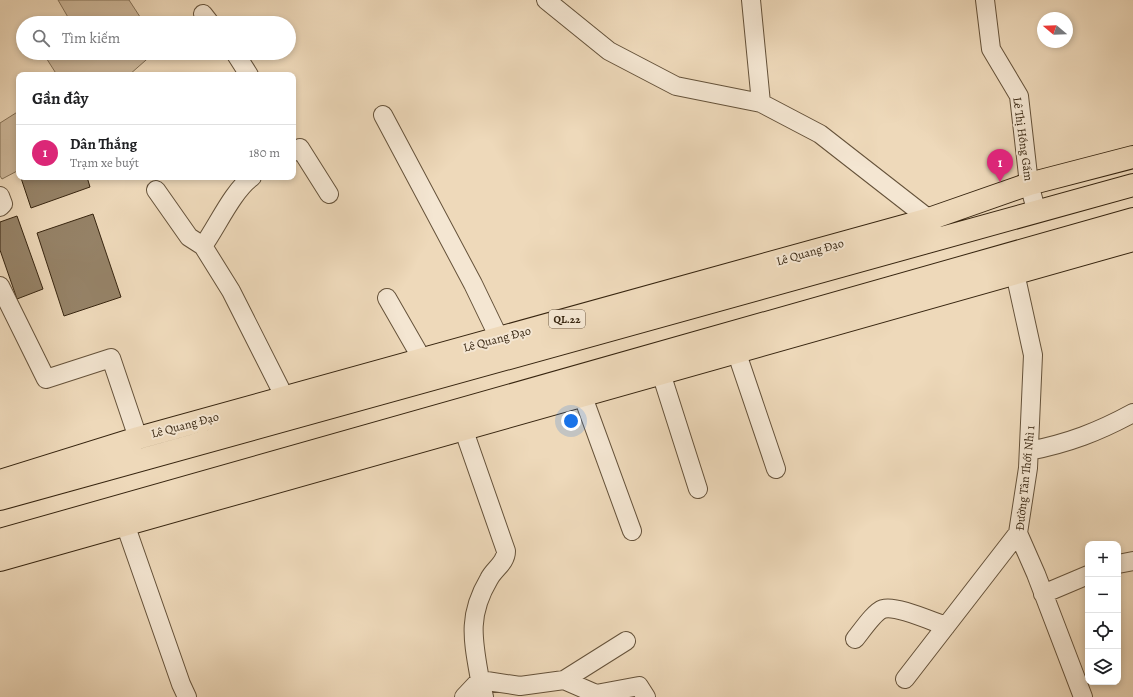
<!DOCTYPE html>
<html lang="vi">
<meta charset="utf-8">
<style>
body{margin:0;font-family:Alegreya,serif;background:#f2f2f2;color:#202124}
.controls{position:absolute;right:12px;bottom:12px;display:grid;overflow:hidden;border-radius:8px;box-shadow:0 2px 6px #0003}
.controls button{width:36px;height:36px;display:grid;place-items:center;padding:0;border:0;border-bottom:1px solid #e0e0e0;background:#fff;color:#202124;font:20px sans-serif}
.compass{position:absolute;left:1037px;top:12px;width:36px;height:36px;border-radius:50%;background:#fff;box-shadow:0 2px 6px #0003;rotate:289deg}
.you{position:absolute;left:571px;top:421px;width:14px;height:14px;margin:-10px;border:3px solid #fff;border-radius:50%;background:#1a73e8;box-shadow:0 0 0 6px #1a73e833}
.badge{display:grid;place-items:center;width:26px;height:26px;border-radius:50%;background:#db2777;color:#fff;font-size:13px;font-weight:700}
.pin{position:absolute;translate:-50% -33px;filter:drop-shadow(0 1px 2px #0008)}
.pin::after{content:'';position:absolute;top:21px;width:14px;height:12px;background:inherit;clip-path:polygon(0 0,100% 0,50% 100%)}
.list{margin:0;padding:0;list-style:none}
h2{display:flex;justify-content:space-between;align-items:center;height:52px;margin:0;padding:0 16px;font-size:17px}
h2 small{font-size:13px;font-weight:400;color:#757577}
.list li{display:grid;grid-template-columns:26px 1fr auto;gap:12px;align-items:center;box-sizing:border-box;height:56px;padding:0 16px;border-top:1px solid #e0e0e0}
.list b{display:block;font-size:15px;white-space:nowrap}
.list p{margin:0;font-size:13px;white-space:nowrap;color:#757577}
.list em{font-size:13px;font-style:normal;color:#757577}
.icon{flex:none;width:22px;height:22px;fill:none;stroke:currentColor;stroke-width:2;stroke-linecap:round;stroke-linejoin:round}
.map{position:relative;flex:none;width:1133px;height:697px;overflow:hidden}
.search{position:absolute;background:#fff;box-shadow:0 2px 6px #0003;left:16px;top:16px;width:280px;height:44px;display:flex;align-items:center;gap:10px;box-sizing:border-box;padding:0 14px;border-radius:22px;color:#757577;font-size:15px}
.panel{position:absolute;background:#fff;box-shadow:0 2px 6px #0003;left:16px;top:72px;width:280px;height:108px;border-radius:8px}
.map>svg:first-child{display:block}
.green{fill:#cfba9d;stroke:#837056}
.building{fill:#968368;stroke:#372510}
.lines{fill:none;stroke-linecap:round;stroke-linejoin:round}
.minor-casing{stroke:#65523a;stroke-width:20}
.highway-casing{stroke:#372510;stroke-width:24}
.minor{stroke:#f4e6d2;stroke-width:18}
.highway{stroke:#eed9ba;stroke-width:22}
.labels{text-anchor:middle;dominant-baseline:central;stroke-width:4;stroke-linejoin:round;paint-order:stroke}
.shield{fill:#f4e6d2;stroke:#705f4a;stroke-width:1}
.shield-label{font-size:11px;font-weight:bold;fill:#372510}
.street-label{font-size:12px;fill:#372510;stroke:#f4e6d2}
</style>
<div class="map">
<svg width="1133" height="697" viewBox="0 0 1133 697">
<rect width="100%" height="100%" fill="#eed9ba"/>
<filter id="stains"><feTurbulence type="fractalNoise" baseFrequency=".005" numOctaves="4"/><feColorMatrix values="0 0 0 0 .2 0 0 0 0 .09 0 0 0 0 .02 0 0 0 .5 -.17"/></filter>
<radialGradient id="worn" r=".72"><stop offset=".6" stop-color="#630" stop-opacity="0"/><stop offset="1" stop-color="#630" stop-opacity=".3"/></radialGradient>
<path class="green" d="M 58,0 L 129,0 L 144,23 L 64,23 L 69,19 Z
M 43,53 L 154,53 L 129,75 L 57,75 Z
M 19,111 L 19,170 L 2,179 L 0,176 L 0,123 Z"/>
<path class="building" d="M 87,177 L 90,187 L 31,208 L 21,178 Z
M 93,214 L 121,297 L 64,316 L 37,233 Z
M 17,216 L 43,289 L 17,299 L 0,250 L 0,222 Z"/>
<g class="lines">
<defs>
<path id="minor" d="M 546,0 L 609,51 L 676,86 L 761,103 L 820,134 L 929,219 L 932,229
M 751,0 L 761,103
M 985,0 L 991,49 L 1019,96 L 1029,184 L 1037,213
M 203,14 L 210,23
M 235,53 L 249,75
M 383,115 L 473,284 L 499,338
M 293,152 L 300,148 L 329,194
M 252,177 C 232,192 218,225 203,246 L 231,291 L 285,398
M 156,190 L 189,237 L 203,246
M 0,196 L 3,204 L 0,207
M 1015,273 L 1033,355 L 1028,468 L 1018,533 L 1036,574 L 1083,697
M 0,286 L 46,379 L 111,358 L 138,438
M 387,298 L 422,359
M 732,339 L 776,469
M 661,373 L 698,489
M 578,383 L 632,531
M 463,428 L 506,551 C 506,563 494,569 489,579 C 467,616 473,640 480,680 L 464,697
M 1029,451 C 1069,443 1098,432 1133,413
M 125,524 L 181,684 L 187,697
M 1118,564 L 1133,561
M 1043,594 L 1088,575
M 855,639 C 861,632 874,612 883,609 C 896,605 931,621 946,626
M 905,679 L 1018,533
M 564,680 L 596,694 L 639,686 L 646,697
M 484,697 L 480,680 L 520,686 L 564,680 L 626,641"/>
<path id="highway" d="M 0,481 L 138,438 L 929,219 L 1029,184 L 1133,157
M 0,499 L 1133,185
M 0,540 L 1133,219
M 0,560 L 1133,240"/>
</defs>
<use href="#minor" class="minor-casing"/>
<use href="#highway" class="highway-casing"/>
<use href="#minor" class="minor"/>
<use href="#highway" class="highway"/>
</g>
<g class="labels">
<rect class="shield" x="549" y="310" width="36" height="18" rx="3"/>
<g class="shield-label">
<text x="567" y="319">QL.22</text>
</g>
<g class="street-label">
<text transform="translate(1023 139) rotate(82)">Lê Thị Hồng Gấm</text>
<text transform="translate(810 252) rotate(-16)">Lê Quang Đạo</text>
<text transform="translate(497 339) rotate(-15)">Lê Quang Đạo</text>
<text transform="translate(185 425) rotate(-15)">Lê Quang Đạo</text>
<text transform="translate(1025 478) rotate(-84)">Đường Tân Thới Nhì 1</text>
</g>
</g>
<rect width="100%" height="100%" filter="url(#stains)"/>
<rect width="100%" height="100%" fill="url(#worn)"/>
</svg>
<div class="controls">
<button>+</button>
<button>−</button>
<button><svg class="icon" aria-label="locate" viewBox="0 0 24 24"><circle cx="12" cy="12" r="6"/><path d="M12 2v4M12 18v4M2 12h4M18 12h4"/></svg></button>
<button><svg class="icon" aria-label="layers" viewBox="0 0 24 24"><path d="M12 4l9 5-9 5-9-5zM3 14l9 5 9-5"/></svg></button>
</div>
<svg class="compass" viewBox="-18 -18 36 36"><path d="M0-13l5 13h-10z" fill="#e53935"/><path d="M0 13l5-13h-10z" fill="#757577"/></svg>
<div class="you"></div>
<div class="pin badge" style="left:1000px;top:182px">1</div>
<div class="search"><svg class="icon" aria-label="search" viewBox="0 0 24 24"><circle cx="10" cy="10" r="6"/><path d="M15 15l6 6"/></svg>Tìm kiếm</div>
<section class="panel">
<h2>Gần đây<small></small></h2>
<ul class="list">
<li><span class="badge">1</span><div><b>Dân Thắng</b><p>Trạm xe buýt</p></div><em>180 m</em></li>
</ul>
</section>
</div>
